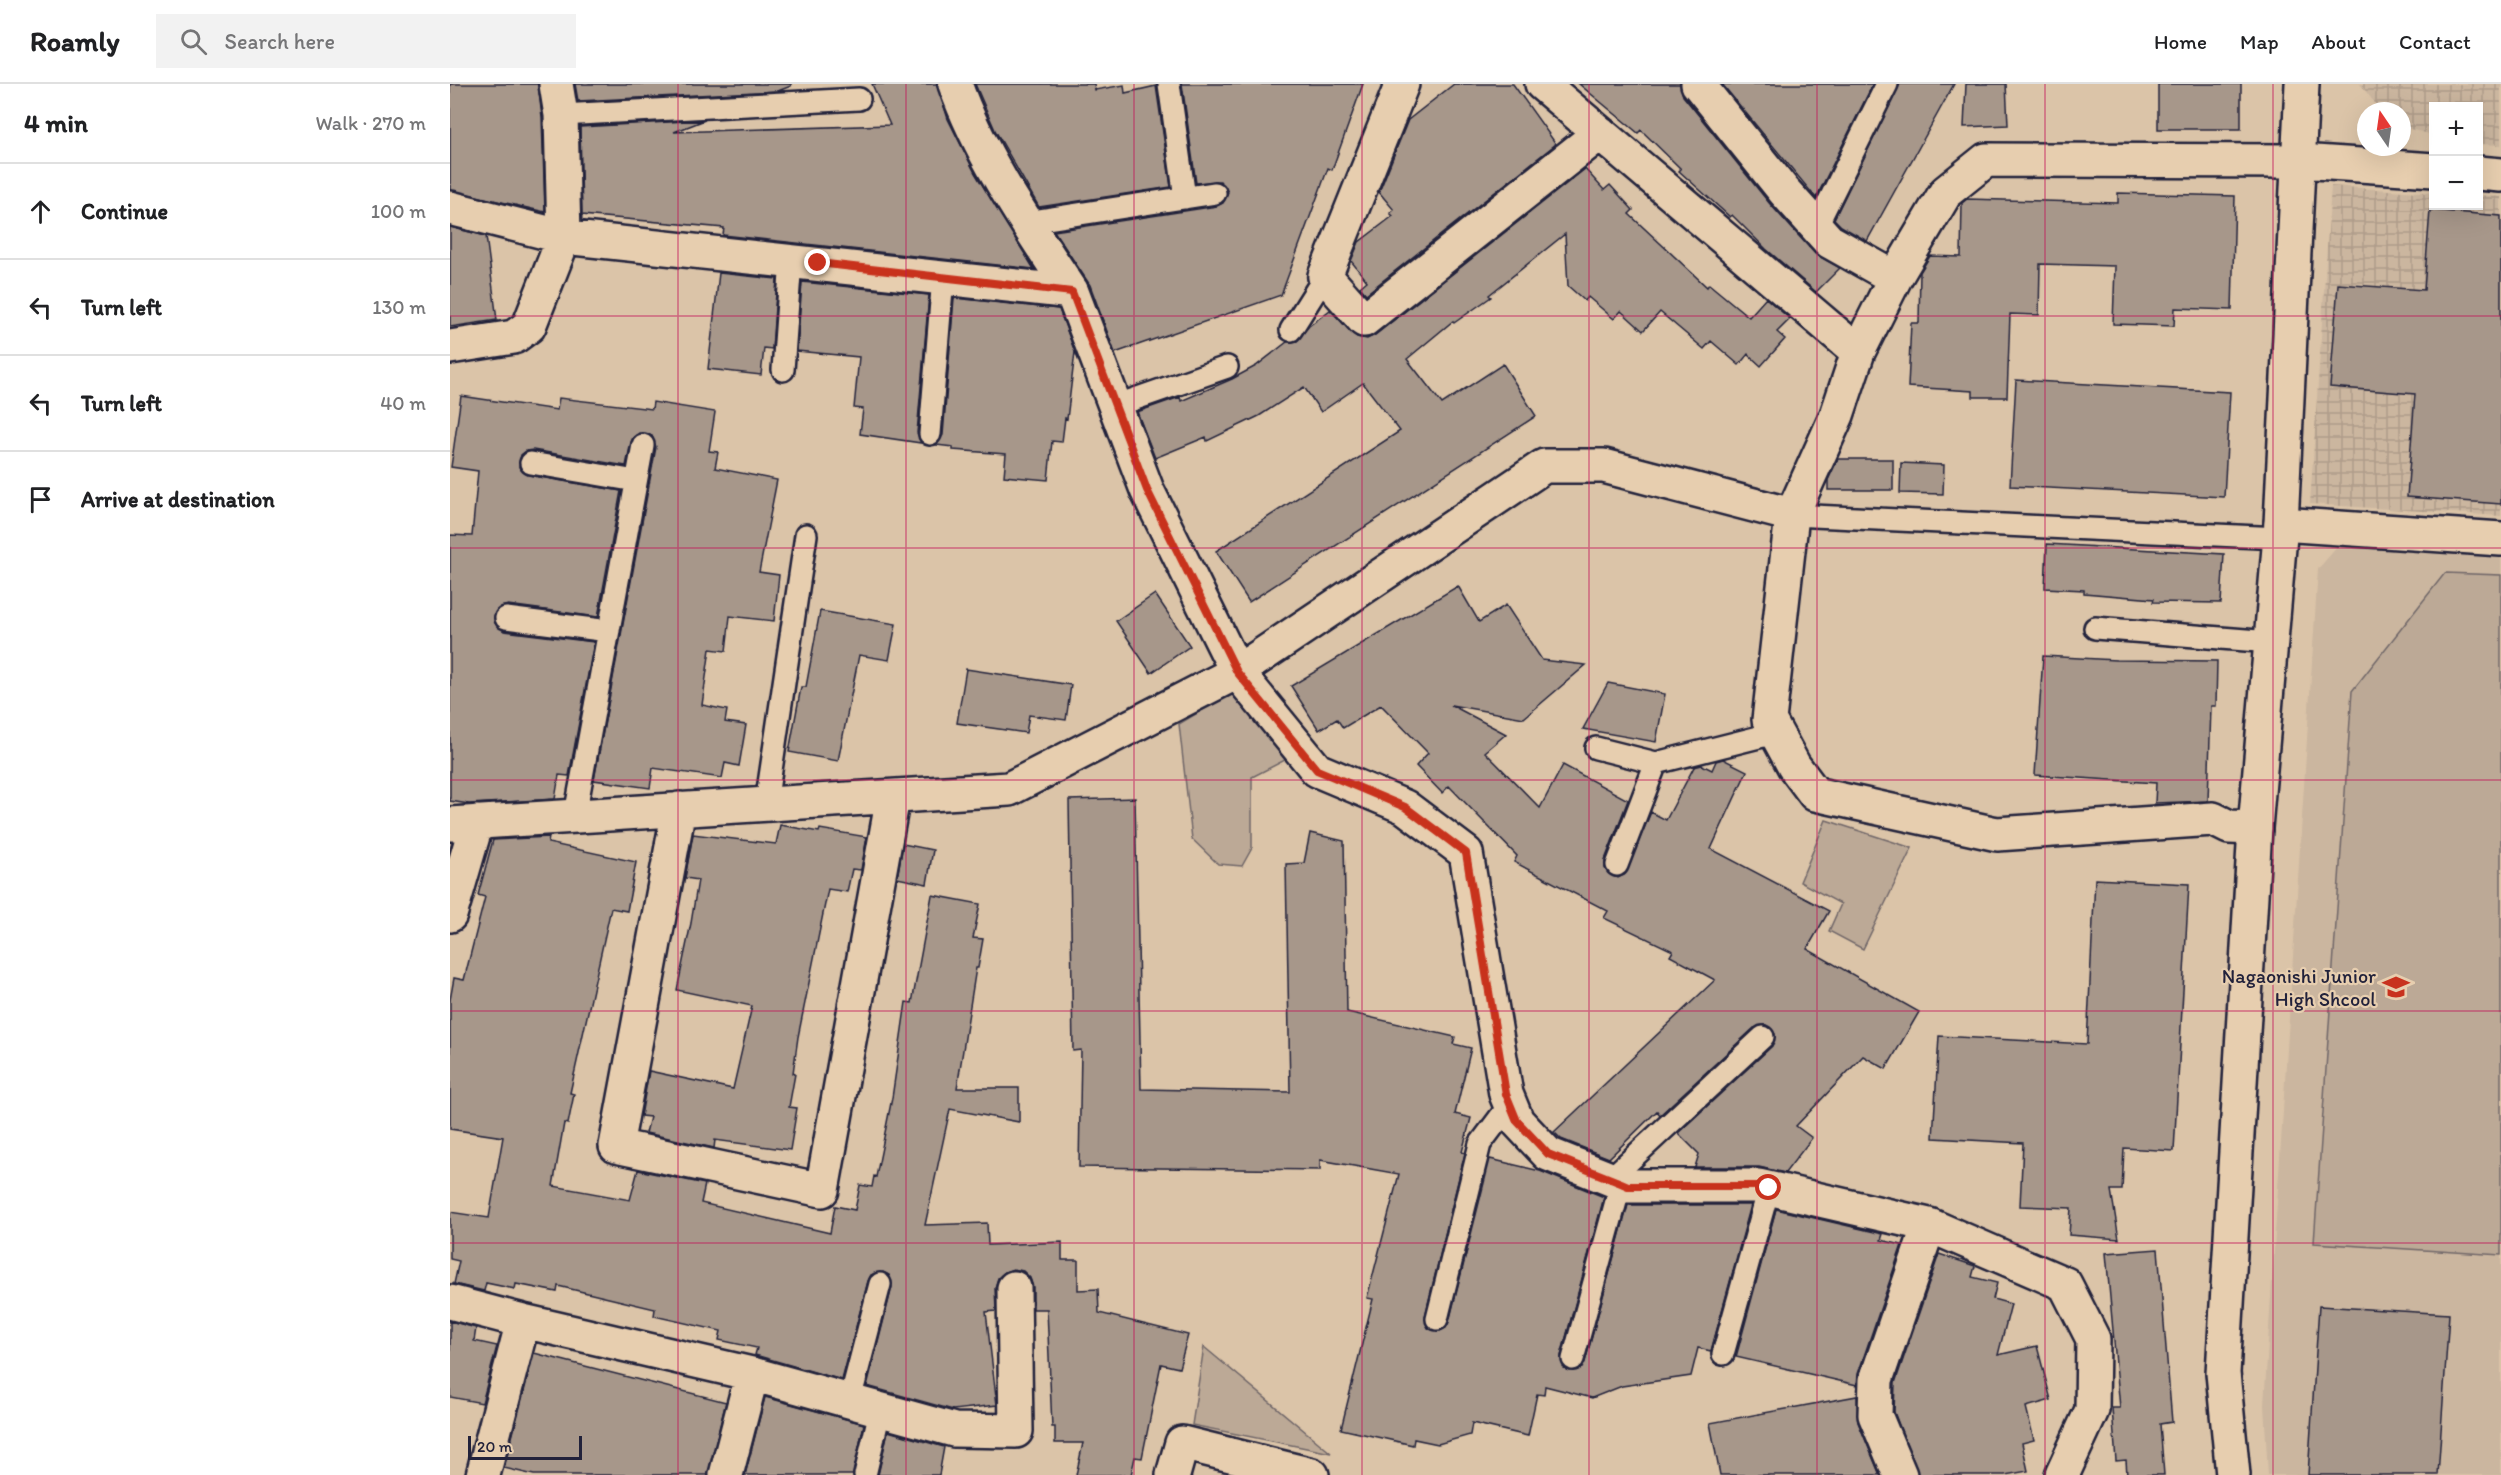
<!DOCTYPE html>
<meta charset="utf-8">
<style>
body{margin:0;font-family:Itim,sans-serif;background:#f2f2f2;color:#202124}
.controls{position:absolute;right:18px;top:18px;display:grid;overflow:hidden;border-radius:0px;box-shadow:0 6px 24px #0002}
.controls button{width:54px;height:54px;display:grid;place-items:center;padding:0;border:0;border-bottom:2px solid #e0e0e0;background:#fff;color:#202124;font:30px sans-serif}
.compass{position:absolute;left:1907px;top:18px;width:54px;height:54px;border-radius:50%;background:#fff;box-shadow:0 6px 24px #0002;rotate:347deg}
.scale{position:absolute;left:18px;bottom:15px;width:114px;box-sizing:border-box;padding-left:6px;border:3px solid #22223b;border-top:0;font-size:16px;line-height:21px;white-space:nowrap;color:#22223b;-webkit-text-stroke:4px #e7ceaf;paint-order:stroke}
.stop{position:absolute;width:18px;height:18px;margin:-14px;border:4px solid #c8321e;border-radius:50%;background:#fff}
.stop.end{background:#c8321e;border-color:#fff;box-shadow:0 2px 6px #0008}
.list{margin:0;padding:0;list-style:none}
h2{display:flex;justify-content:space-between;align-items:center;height:78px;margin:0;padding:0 24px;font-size:26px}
h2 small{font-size:20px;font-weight:400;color:#757577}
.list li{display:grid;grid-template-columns:39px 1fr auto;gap:18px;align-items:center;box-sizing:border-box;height:96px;padding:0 24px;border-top:2px solid #e0e0e0}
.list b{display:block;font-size:22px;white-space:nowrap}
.list em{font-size:20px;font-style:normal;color:#757577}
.icon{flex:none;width:33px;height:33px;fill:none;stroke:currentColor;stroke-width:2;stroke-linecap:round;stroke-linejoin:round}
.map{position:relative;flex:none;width:2051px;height:1391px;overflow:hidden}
header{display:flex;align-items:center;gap:36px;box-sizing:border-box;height:84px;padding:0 30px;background:#fff;border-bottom:2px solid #e0e0e0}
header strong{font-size:28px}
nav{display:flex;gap:33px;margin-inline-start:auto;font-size:21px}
.search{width:420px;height:54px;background:#f2f2f2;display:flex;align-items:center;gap:15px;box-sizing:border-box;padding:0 21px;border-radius:0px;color:#757577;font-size:22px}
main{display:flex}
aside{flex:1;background:#fff}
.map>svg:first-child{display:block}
.built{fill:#cbb69f}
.industrial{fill:url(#industrial-grid)}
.green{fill:#bca996;stroke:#6f6668;stroke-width:1.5}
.building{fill:#a7978a;stroke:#22223b;stroke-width:1.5}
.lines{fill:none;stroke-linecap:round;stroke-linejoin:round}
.service-casing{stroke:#22223b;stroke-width:26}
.minor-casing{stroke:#22223b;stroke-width:38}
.tertiary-casing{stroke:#22223b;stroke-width:38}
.service{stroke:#e7ceaf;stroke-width:21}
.minor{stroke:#e7ceaf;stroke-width:33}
.tertiary{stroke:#e7ceaf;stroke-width:33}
.route{stroke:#c8321e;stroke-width:8}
.grid{fill:none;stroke:#c2185b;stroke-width:1.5;stroke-opacity:0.55}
.labels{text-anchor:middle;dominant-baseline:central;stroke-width:4.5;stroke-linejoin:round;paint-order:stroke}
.poi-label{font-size:20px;fill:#22223b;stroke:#e7ceaf;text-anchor:end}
</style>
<header>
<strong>Roamly</strong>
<div class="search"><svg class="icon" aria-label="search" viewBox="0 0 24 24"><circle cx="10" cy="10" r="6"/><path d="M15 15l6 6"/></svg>Search here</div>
<nav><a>Home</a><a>Map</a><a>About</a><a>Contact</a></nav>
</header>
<main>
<aside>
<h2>4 min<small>Walk · 270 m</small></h2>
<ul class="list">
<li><svg class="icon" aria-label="ahead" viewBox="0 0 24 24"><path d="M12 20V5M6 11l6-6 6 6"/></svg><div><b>Continue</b></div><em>100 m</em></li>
<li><svg class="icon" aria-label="left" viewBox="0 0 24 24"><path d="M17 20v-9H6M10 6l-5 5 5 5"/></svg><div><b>Turn left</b></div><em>130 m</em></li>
<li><svg class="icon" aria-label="left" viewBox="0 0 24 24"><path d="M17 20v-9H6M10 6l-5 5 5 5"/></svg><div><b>Turn left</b></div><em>40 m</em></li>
<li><svg class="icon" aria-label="arrive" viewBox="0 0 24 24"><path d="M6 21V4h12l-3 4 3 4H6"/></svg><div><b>Arrive at destination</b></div></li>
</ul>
</aside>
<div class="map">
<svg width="2051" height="1391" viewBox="0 0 2051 1391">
<defs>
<pattern id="industrial-grid" width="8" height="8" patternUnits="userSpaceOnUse" patternTransform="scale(1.5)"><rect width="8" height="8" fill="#cbb69f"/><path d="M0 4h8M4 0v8" fill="none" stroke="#ae9c8a"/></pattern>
</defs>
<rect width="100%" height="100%" fill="#dbc4a8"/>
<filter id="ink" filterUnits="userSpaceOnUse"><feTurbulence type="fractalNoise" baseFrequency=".0167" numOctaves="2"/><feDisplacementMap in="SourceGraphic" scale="12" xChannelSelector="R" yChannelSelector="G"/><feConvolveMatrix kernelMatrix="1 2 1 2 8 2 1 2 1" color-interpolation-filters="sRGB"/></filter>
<g filter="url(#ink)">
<path class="built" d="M 1888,462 L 2051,473 L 2051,1391 L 1818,1391 L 1814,1321 L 1868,485 Z"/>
<path class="industrial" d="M 1910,0 L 2051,0 L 2051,61 L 2029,60 L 2028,22 L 1984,22 L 1983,51 L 1952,43 L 1952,27 L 1931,27 Z
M 1881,102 L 1983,109 L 1984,122 L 2028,122 L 2029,111 L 2051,113 L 2051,432 L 1860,420 Z"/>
<path class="green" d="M 1995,489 L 2051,491 L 2051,1171 L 1864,1159 L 1902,607 Z
M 784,607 L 837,675 L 802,693 L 802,764 L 792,782 L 768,780 L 742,755 L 729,640 Z
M 1376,736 L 1462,764 L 1413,865 L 1379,847 L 1391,820 L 1350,798 Z
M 754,1263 L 881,1369 L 742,1341 Z"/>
<path class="building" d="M 0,0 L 88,0 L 92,33 L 95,128 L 0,106 Z
M 125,0 L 341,0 L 341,2 L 328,7 L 128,17 Z
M 422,0 L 487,0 L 498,35 L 525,89 L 584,185 L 273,151 L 274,144 L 132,131 L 130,43 L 255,36 L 224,48 L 440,41 Z
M 525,0 L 644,0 L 645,6 L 674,1 L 675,9 L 706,2 L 721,103 L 589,123 L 545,46 Z
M 732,0 L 913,0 L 882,86 L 878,84 L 831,211 L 665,269 L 640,201 L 604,147 L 767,122 L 773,119 L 778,108 L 770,97 L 746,99 Z
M 1004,0 L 1063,0 L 1106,60 L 916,210 L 910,203 L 917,197 L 901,177 L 909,158 L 943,132 L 940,129 L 944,126 L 929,108 L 958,36 Z
M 1129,0 L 1230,0 L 1233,12 L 1320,120 L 1365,170 L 1390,184 L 1366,208 L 1316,165 L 1282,131 L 1280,133 L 1229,87 L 1231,85 L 1191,46 L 1188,49 Z
M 1272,0 L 1423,0 L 1366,114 Z
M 1450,0 L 1504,0 L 1417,157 L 1391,142 L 1384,135 Z
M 1516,0 L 1556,0 L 1558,41 L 1514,43 Z
M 1708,0 L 1791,0 L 1791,45 L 1708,45 Z
M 1135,85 L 1154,106 L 1160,101 L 1183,126 L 1179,130 L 1257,203 L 1259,200 L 1299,233 L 1316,214 L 1340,235 L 1327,248 L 1335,255 L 1311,282 L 1298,270 L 1289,281 L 1261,257 L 1254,265 L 1210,228 L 1193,247 L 1171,227 L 1164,235 L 1138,213 L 1135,217 L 1118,202 L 1115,150 L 1039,211 L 1041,213 L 1004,239 L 1003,237 L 957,275 L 992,320 L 1053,280 L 1086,332 L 799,518 L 766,467 L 950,347 L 913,299 L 871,328 L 854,303 L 809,332 L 757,357 L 756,353 L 705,374 L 687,328 L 730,313 L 731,317 L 782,295 L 806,282 L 837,258 L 847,257 L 859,242 L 880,226 L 907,253 L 917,255 L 925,251 Z
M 1668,109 L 1785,112 L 1782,226 L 1725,224 L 1724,242 L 1663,240 L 1665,182 L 1590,180 L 1589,231 L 1560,230 L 1557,313 L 1523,313 L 1523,307 L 1458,303 L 1461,239 L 1469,239 L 1470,188 L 1480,172 L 1511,173 L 1512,119 L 1517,115 L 1668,119 Z
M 1980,126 L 2051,132 L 2051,420 L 1957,413 L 1965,310 L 1880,303 L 1888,200 L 1974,206 Z
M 0,143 L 36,152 L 47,236 L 0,243 Z
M 269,189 L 327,195 L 322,265 L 314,264 L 311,291 L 258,285 Z
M 352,198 L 479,211 L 467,349 L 471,359 L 410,350 L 413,325 L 404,324 L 409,273 L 347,267 Z
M 504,214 L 609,225 L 625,268 L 617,335 L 615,334 L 612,358 L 602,357 L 598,396 L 554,392 L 556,370 L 503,366 L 503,363 L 486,361 L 493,351 Z
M 1566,296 L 1780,308 L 1774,413 L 1560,402 Z
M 11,312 L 107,326 L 109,314 L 202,325 L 203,318 L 265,328 L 259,367 L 268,368 L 265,384 L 327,396 L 309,488 L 329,491 L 324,537 L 280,532 L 276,567 L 260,565 L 252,621 L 277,626 L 275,638 L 296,641 L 289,682 L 275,679 L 272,694 L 203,684 L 200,704 L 144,696 L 206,363 L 202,352 L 189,349 L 181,358 L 176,382 L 83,366 L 76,367 L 71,371 L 69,383 L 78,391 L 171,407 L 148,533 L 58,521 L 51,523 L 44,532 L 45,539 L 54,547 L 144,558 L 119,692 L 109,691 L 105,715 L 19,720 L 0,717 L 0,451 L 22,452 L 28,387 L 1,383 Z
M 1388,375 L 1443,375 L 1443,406 L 1378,406 L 1378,396 Z
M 1451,379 L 1494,381 L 1493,410 L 1450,409 Z
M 1597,460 L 1774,470 L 1771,519 L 1703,518 L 1704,515 L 1634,509 L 1634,506 L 1595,504 Z
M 1008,502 L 1029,538 L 1056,521 L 1092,576 L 1136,581 L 1074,634 L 1001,621 L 1056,650 L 1035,668 L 1090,724 L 1113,681 L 1178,716 L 1155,776 L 1155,784 L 1158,789 L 1168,794 L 1175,790 L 1201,728 L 1216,736 L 1244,683 L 1252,681 L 1262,686 L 1266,677 L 1273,675 L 1297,687 L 1261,765 L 1379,827 L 1357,865 L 1469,928 L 1436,985 L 1413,972 L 1346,1042 L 1362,1054 L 1335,1089 L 1309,1083 L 1245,1083 L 1249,1070 L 1228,1049 L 1322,962 L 1325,950 L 1316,941 L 1304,944 L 1210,1031 L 1207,1027 L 1159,1074 L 1111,1055 L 1104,1048 L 1265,896 L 1220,872 L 1223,867 L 1154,834 L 1158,827 L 1064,778 L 1067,772 L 999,702 L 992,709 L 966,682 L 978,669 L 931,621 L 893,644 L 887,635 L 869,646 L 841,602 Z
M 705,510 L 740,562 L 701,589 L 666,537 Z
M 370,527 L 446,540 L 439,576 L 409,571 L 388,677 L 339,668 L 351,603 L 356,603 Z
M 1593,572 L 1666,576 L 1767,577 L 1766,622 L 1761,622 L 1758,717 L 1705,719 L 1706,699 L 1585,691 Z
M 516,585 L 621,601 L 616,636 L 579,631 L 576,649 L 507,639 Z
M 1158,599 L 1215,610 L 1206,658 L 1133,645 Z
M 685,714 L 691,1005 L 840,1008 L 836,780 L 854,779 L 860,749 L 894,757 L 897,928 L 1005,953 L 1003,960 L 1021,964 L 1005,1030 L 1021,1034 L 1012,1068 L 1015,1069 L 975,1232 L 978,1244 L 990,1247 L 996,1244 L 999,1238 L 1040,1075 L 1090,1087 L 1154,1113 L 1111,1272 L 1114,1284 L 1120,1287 L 1132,1284 L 1135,1278 L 1178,1121 L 1301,1121 L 1261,1267 L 1248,1264 L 1241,1292 L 1172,1302 L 1142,1314 L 1095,1302 L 1094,1311 L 1087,1310 L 1078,1352 L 1022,1339 L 1020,1351 L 988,1360 L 964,1355 L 963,1361 L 891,1345 L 923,1215 L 917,1214 L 949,1090 L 870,1076 L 870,1086 L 629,1083 L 631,966 L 623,967 L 619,716 Z
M 330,741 L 369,748 L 370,745 L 417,753 L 411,786 L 402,785 L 397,808 L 378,805 L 348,953 L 343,989 L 345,990 L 339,1023 L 347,1024 L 340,1066 L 265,1056 L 264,1064 L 196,1049 L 200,1033 L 191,1032 L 199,987 L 283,1005 L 302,922 L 227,906 L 241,839 L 248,796 L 235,794 L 243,750 L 326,760 Z
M 99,753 L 98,759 L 186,778 L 177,827 L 161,824 L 120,1009 L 124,1010 L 118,1040 L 114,1039 L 103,1102 L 180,1116 L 188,1086 L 255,1100 L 251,1119 L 380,1149 L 385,1122 L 405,1126 L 410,1101 L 422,1103 L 424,1092 L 426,1093 L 442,1014 L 456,918 L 462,919 L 482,811 L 530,820 L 523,854 L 533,855 L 528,884 L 526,884 L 507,1004 L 569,1004 L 569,1038 L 500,1025 L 475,1141 L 537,1139 L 538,1161 L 612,1158 L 612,1176 L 628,1176 L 628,1206 L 648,1205 L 649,1229 L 738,1251 L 729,1284 L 711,1280 L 692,1374 L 685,1373 L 681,1391 L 626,1391 L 633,1359 L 605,1359 L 605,1343 L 602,1343 L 597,1225 L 583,1225 L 583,1203 L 580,1194 L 573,1187 L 563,1185 L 555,1188 L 548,1194 L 545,1204 L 546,1227 L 536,1228 L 547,1321 L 503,1326 L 417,1302 L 442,1203 L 439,1191 L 433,1188 L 421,1191 L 418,1197 L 392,1296 L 305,1271 L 307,1264 L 269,1256 L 271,1247 L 204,1232 L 205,1225 L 108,1202 L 107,1208 L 66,1200 L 65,1205 L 36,1199 L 34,1207 L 4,1200 L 9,1177 L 0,1175 L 0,1128 L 39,1134 L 53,1053 L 0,1045 L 0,916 L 4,894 L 14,896 L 35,813 L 28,811 L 43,756 Z
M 453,760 L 483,766 L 477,800 L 447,794 Z
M 1645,795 L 1739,800 L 1724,1067 L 1674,1064 L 1672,1106 L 1661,1106 L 1669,1155 L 1619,1151 L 1621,1124 L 1570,1122 L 1573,1059 L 1483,1054 L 1489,952 L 1637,960 Z
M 1326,1125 L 1433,1150 L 1431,1156 L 1452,1161 L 1408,1290 L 1407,1301 L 1286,1273 Z
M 1708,1165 L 1722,1338 L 1710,1340 L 1714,1391 L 1677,1391 L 1676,1376 L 1666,1377 L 1662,1324 L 1670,1324 L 1656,1169 Z
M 1489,1170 L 1525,1182 L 1522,1193 L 1547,1199 L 1543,1215 L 1561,1220 L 1548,1271 L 1587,1262 L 1601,1316 L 1576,1323 L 1584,1356 L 1572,1359 L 1578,1387 L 1555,1391 L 1468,1391 L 1444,1328 L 1445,1299 Z
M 1869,1222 L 1999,1230 L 1988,1391 L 1858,1391 Z
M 0,1237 L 26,1244 L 24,1257 L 47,1262 L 32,1319 L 0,1313 Z
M 84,1269 L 276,1318 L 258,1391 L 84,1391 L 54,1384 Z
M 1407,1312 L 1408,1338 L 1430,1391 L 1270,1391 L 1260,1339 Z
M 315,1313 L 414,1340 L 403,1391 L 295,1391 Z
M 438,1347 L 494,1363 L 489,1391 L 428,1391 Z"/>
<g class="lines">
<defs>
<path id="service" d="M 719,0 L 735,114
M 111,31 L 409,15
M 577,138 L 765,109
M 1366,143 L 1437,0
M 841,246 L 875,192
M 333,286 L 341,176
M 665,322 L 777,283
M 480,350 L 493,193
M 81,379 L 186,397
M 1342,431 L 1830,454
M 56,534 L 159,547
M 1645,544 L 1821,558
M 1146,664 L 1206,679 L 1325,649
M 316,720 L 356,451
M 125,731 L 193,361
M 1167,781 L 1206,679
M 1160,1095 L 1313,953
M 987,1235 L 1030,1060 L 1060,1020
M 1273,1270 L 1319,1104
M 1123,1275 L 1171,1099
M 400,1316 L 430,1200
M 415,1391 L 430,1327"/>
<path id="minor" d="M 505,0 C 530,72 580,144 622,208
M 952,0 L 875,192 L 914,236 L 1150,49
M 1092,0 L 1408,268
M 1248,0 L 1334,107 L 1379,157 L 1445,194
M 0,124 L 114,153 L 622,208 L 697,406 L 787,588 L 867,686 L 955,723 L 1016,769 L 1056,1010 L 1067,1037 L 1098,1070 L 1178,1102 L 1309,1102 L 1479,1141 L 1615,1200 L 1643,1255 L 1642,1326 L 1612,1391
M 0,263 L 64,253 L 79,242 L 114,153 L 111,31 L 106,0
M 1831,440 L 2051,455
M 229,725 L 166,1062 L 372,1106 L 443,713
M 0,740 L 559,705 L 787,588 L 1094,382 L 1154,382 L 1342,431
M 1805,744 L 1779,743 L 1763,735 L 1547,750 L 1365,710 L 1344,682 L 1319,636 L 1342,431 L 1387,331 L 1408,268 L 1445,194 L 1496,108 L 1536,76 L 1850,77
M 0,831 L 27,738
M 0,1218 L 73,1237 L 302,1290 L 276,1391
M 302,1290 L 504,1346 L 566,1347 L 564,1204
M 33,1391 L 73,1237
M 723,1391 L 732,1359 L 862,1391
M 1450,1391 L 1425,1331 L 1426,1296 L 1479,1141"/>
<path id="tertiary" d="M 1850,77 L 1984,86
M 2028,89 L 2051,91
M 1783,1391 L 1773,1289 L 1805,744 L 1831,440 L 1852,0"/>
</defs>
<use href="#service" class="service-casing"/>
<use href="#minor" class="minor-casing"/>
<use href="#tertiary" class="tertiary-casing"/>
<use href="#service" class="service"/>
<use href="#minor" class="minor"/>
<use href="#tertiary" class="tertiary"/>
</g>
</g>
<g class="lines" filter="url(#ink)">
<path class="route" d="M 368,179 L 622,208 L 697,406 L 787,588 L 867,686 L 955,723 L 1016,769 L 1056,1010 L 1067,1037 L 1098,1070 L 1171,1099 L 1178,1102 L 1309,1102 L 1319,1104"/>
</g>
<path class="grid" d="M 228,0 L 228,1391M 456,0 L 456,1391M 684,0 L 684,1391M 912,0 L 912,1391M 1139,0 L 1139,1391M 1367,0 L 1367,1391M 1595,0 L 1595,1391M 1823,0 L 1823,1391M 0,232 L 2051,232M 0,464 L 2051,464M 0,696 L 2051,696M 0,927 L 2051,927M 0,1159 L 2051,1159"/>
<defs>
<symbol id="school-bare" viewBox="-9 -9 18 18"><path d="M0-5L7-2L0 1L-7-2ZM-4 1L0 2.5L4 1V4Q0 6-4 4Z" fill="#c8321e" stroke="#e7ceaf" stroke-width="2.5" paint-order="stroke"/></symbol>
</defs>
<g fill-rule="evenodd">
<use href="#school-bare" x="1927" y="884" width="38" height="38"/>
</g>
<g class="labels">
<g class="poi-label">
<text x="1926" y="892">Nagaonishi Junior<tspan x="1926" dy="23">High Shcool</tspan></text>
</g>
</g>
</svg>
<div class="controls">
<button>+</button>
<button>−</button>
</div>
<svg class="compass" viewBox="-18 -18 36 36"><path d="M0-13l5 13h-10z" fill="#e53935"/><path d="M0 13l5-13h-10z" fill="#757577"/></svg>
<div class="scale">20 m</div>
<div class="stop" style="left:1319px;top:1104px"></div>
<div class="stop end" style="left:368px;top:179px"></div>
</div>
</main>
